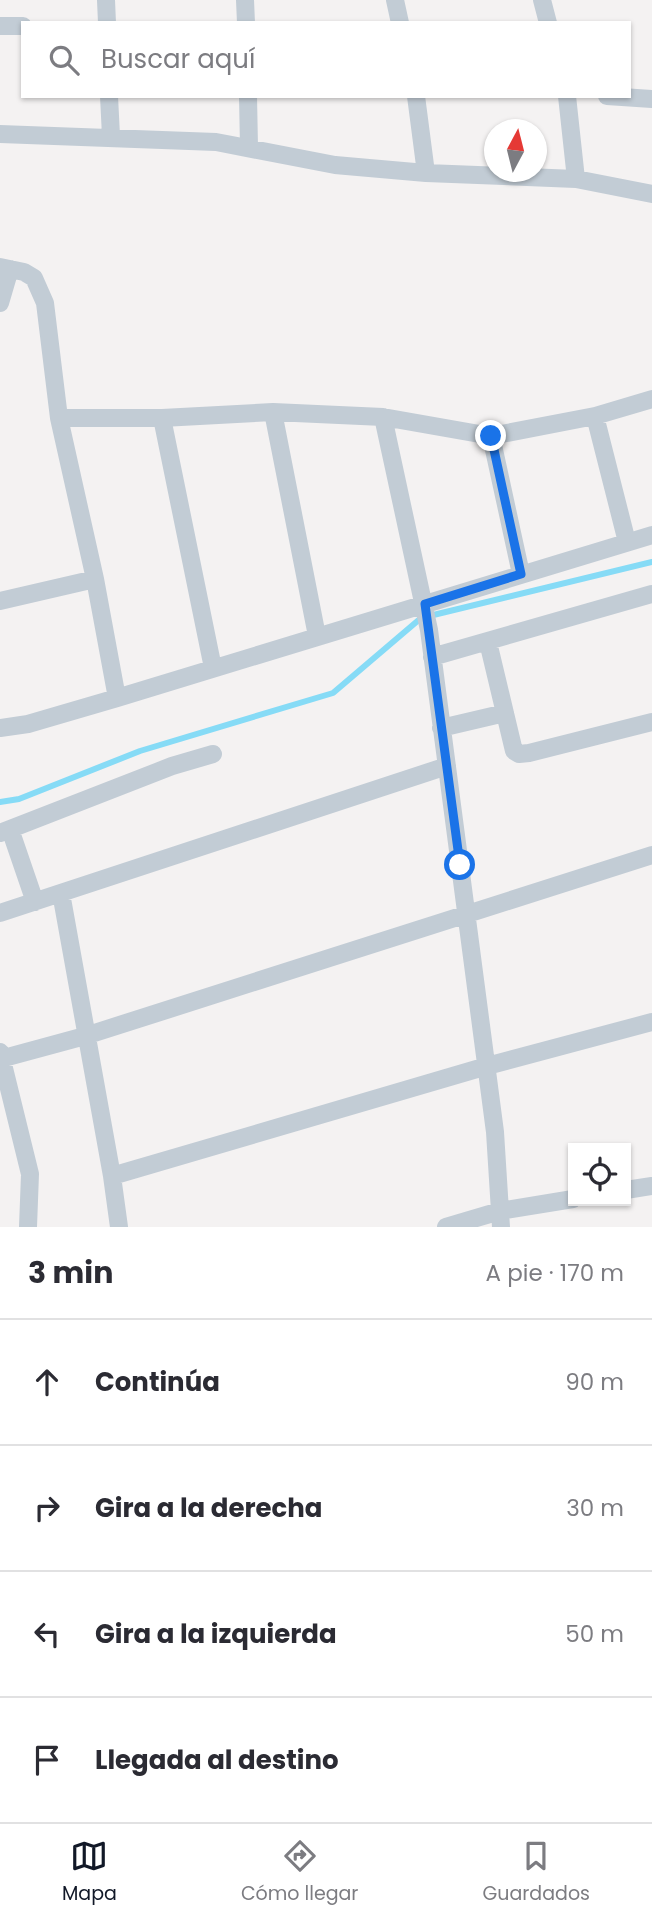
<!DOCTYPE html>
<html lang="es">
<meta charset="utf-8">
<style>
body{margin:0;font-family:Poppins,sans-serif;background:#f2f2f3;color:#2b2b33}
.controls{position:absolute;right:21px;bottom:21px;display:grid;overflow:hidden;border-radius:0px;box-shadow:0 2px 5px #0004}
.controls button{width:63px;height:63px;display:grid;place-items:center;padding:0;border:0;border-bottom:2px solid #e1e1e2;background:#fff;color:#2b2b33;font:35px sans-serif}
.compass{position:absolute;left:484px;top:119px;width:63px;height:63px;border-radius:50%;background:#fff;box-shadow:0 2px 5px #0004;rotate:7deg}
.stop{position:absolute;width:21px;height:21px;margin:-16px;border:5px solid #1a73e8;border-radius:50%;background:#fff}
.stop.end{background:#1a73e8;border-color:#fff;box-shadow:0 2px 7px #0008}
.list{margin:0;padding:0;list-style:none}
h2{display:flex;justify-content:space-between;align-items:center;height:91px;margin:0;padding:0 28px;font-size:30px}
h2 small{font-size:23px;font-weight:400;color:#7c7c81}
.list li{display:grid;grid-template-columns:46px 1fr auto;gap:21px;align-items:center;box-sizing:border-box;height:126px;padding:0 28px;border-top:2px solid #e1e1e2}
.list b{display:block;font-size:26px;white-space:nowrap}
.list em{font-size:23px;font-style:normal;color:#7c7c81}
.icon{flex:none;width:38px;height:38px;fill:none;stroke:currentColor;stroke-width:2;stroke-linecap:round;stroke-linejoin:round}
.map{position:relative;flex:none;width:652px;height:1227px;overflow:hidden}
.search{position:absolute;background:#fff;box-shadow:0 2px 5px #0004;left:21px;right:21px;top:21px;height:77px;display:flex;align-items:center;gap:18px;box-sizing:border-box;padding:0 24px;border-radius:0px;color:#7c7c81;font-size:26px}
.sheet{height:595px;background:#fff}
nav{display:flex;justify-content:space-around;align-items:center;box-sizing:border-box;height:98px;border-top:2px solid #e1e1e2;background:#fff;font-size:19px;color:#7c7c81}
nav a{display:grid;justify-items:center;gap:4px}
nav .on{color:#111827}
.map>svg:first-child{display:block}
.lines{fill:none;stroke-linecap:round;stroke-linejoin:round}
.stream{stroke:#86dbf6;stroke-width:6}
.minor{stroke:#c2ccd5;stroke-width:18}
.route{stroke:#1a73e8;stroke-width:9}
</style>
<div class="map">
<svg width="652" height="1227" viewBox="0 0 652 1227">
<rect width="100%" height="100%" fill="#f4f2f2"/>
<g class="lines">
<path class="stream" d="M 0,802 L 19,799 L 140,751 L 333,693 L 421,618 L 652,562"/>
<path class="minor" d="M 106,0 L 107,23
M 245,0 L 246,23
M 395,0 L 400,23
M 542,0 L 548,23
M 0,26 L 23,26
M 109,96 L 111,136
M 248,96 L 249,147
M 416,96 L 426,173
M 567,96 L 576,179
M 607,96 L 652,99
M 0,134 L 216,142 L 335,165 L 426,173 L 576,179 L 652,194
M 0,267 L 24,272 L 34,278 L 45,303 L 59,418 L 95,579 L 117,698
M 0,303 L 10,269
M 273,412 L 317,636
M 595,416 L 627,542
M 383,417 L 429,630 L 495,1132 L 501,1227
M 59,418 L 162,418 L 273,412 L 383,417 L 491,436 L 595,416 L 652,399
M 162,418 L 213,668
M 491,436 L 521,574
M 0,601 L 95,579
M 488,642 L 514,751 L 519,754 L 529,753 L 652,722
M 432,657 L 652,594
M 0,728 L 28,724 L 117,698 L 652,535
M 441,728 L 505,713
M 10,829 L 35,902
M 0,833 L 172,766 L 213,754
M 61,893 L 112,1176 L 119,1227
M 0,913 L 447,766
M 0,1052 L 30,1174 L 28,1227
M 0,1059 L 85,1036 L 652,855
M 112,1176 L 487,1066 L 652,1022
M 626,1190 L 652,1186
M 446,1227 L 500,1211 L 573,1199"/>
</g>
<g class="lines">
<path class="route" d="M 460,865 L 425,604 L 521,574 L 491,436"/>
</g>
</svg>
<div class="controls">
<button><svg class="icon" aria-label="locate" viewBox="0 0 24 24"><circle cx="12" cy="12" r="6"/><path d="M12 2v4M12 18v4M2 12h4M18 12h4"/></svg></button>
</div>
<svg class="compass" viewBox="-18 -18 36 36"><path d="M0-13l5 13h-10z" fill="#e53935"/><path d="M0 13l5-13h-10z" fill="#7c7c81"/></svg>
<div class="stop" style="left:460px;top:865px"></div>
<div class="stop end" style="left:491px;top:436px"></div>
<div class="search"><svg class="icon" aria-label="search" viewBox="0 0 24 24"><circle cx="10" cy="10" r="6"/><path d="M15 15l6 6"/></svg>Buscar aquí</div>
</div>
<section class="sheet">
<h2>3 min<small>A pie · 170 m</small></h2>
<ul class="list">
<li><svg class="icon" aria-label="ahead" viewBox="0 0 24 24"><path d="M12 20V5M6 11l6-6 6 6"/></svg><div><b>Continúa</b></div><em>90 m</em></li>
<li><svg class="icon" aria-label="right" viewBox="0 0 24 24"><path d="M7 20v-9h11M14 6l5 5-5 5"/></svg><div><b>Gira a la derecha</b></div><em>30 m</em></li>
<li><svg class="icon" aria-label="left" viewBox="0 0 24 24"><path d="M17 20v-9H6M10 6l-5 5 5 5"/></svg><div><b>Gira a la izquierda</b></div><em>50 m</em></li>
<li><svg class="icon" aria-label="arrive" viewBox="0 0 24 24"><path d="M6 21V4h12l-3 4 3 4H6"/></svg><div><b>Llegada al destino</b></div></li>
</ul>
</section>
<nav>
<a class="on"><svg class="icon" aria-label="map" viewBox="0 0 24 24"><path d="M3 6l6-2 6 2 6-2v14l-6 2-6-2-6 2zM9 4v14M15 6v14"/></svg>Mapa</a>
<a><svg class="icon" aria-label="directions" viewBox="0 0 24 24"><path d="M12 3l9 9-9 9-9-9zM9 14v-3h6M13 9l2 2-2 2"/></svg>Cómo llegar</a>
<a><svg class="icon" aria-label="saved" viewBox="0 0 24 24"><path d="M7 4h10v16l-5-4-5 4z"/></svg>Guardados</a>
</nav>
